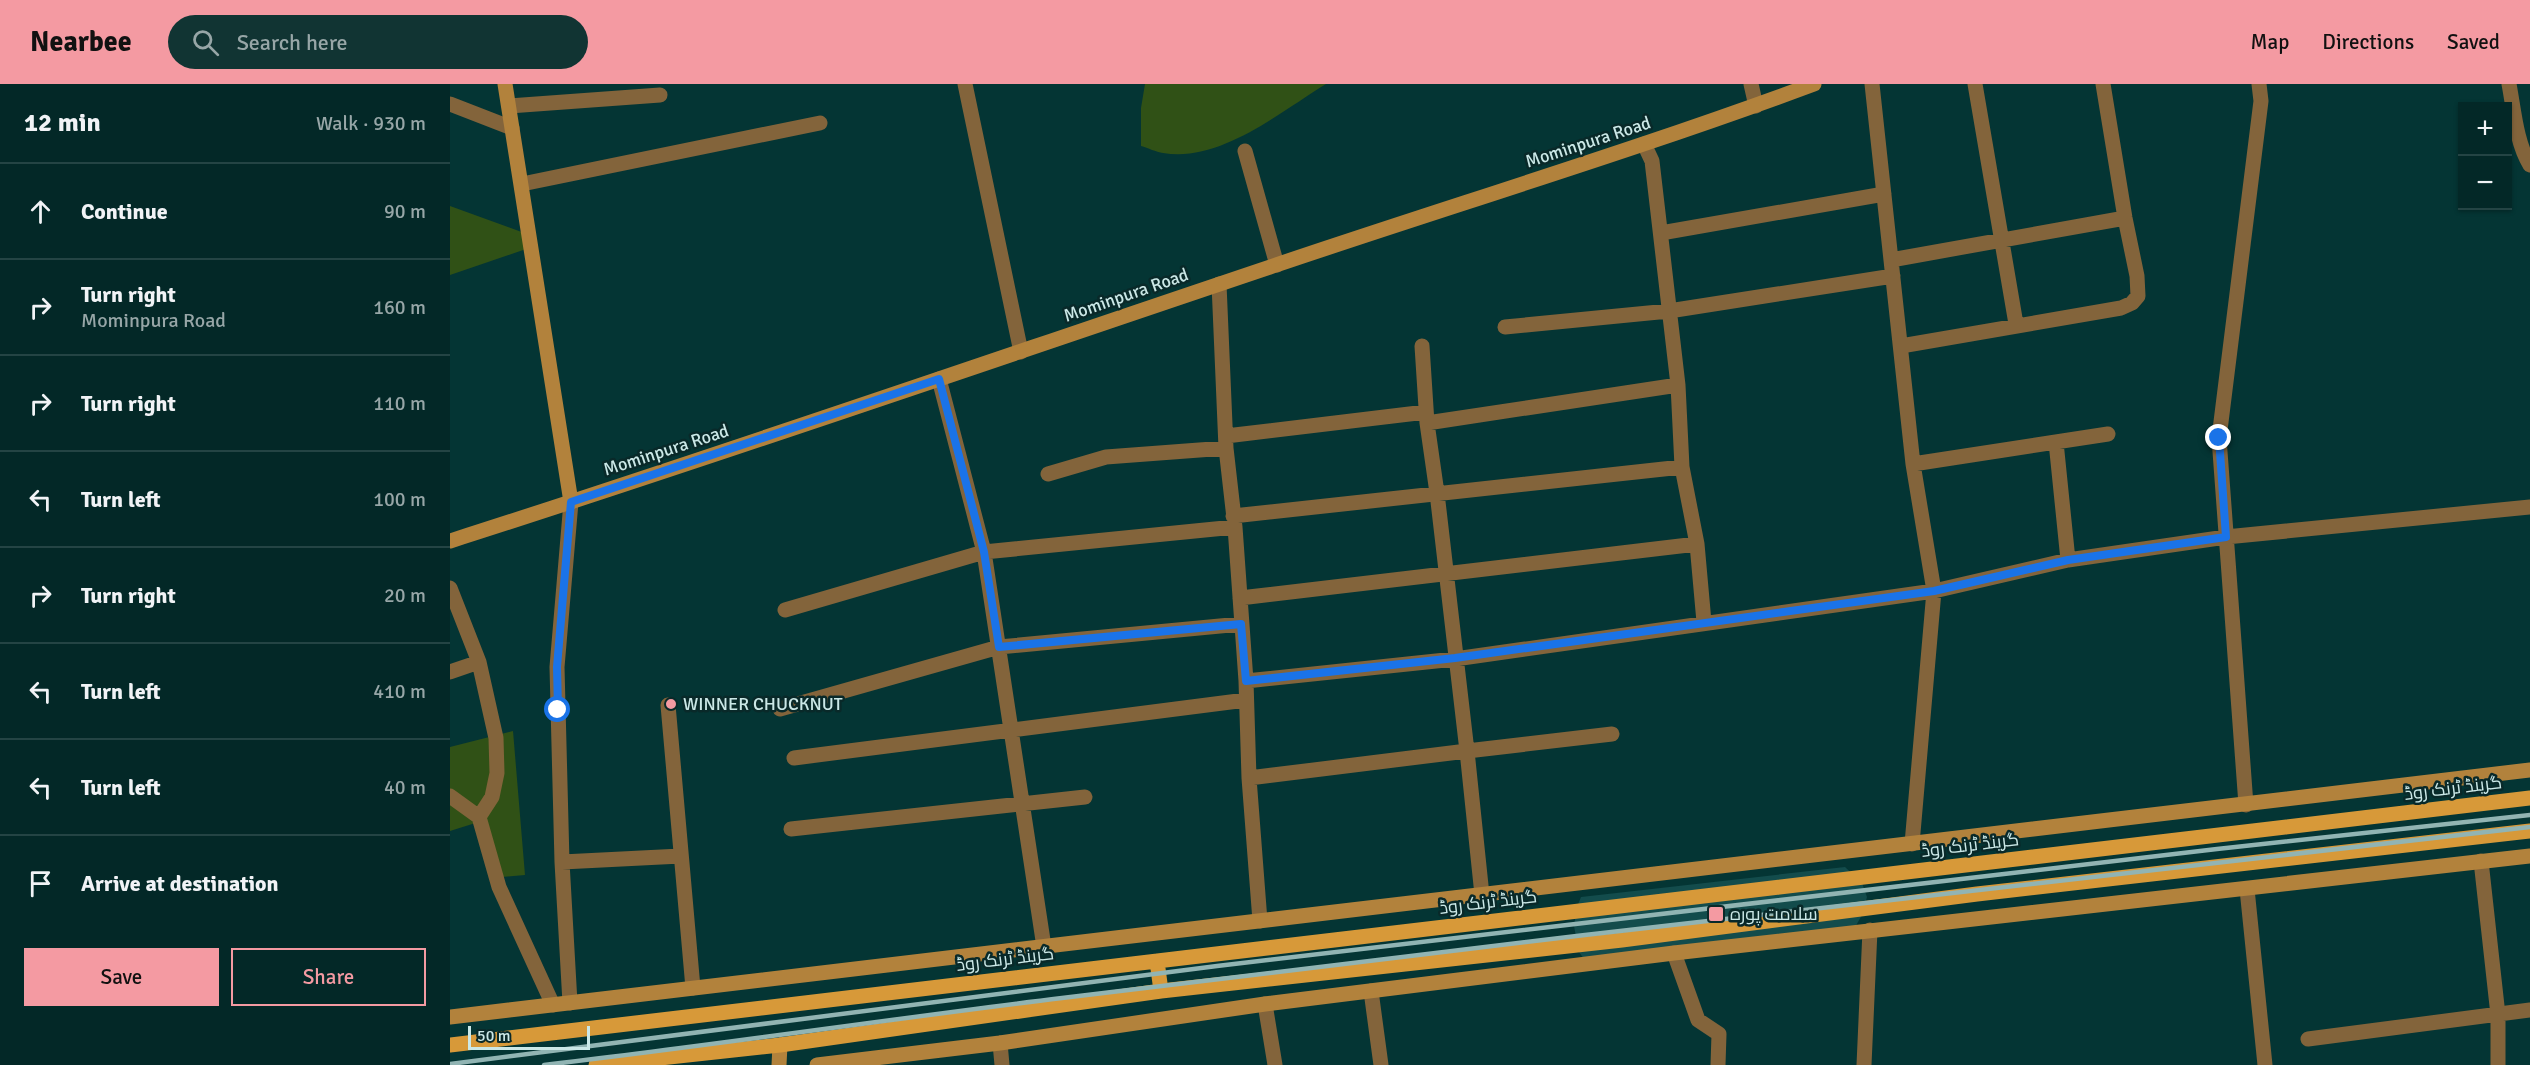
<!DOCTYPE html>
<meta charset="utf-8">
<style>
body{margin:0;font-family:Signika,Cairo,sans-serif;background:#113433;color:#f1f3f6}
.controls{position:absolute;right:18px;top:18px;display:grid;overflow:hidden;border-radius:0px;box-shadow:0 2px 4px #0004}
.controls button{width:54px;height:54px;display:grid;place-items:center;padding:0;border:0;border-bottom:2px solid #244444;background:#032827;color:#f1f3f6;font:30px sans-serif}
.scale{position:absolute;left:18px;bottom:15px;width:122px;box-sizing:border-box;padding-left:6px;border:3px solid #cbe8e7;border-top:0;font-size:16px;line-height:21px;white-space:nowrap;color:#cbe8e7;-webkit-text-stroke:4px #092929;paint-order:stroke}
.stop{position:absolute;width:18px;height:18px;margin:-14px;border:4px solid #1a73e8;border-radius:50%;background:#fff}
.stop.end{background:#1a73e8;border-color:#fff;box-shadow:0 2px 6px #0008}
.list{margin:0;padding:0;list-style:none}
h2{display:flex;justify-content:space-between;align-items:center;height:78px;margin:0;padding:0 24px;font-size:26px}
h2 small{font-size:20px;font-weight:400;color:#97a6a7}
.list li{display:grid;grid-template-columns:39px 1fr auto;gap:18px;align-items:center;box-sizing:border-box;height:96px;padding:0 24px;border-top:2px solid #244444}
.list b{display:block;font-size:22px;white-space:nowrap}
.list p{margin:0;font-size:20px;white-space:nowrap;color:#97a6a7}
.list em{font-size:20px;font-style:normal;color:#97a6a7}
.actions{display:flex;gap:12px;padding:18px 24px}
.actions a{flex:1;padding:14px 0;border:2px solid #f49aa2;border-radius:0px;text-align:center;font-size:21px;color:#f49aa2}
.actions .main{background:#f49aa2;color:#111}
.icon{flex:none;width:33px;height:33px;fill:none;stroke:currentColor;stroke-width:2;stroke-linecap:round;stroke-linejoin:round}
.map{position:relative;flex:none;width:2080px;height:981px;overflow:hidden}
header{display:flex;align-items:center;gap:36px;box-sizing:border-box;height:84px;padding:0 30px;background:#f49aa2;color:#111}
header strong{font-size:28px}
nav{display:flex;gap:33px;margin-inline-start:auto;font-size:21px}
.search{width:420px;height:54px;background:#113433;display:flex;align-items:center;gap:15px;box-sizing:border-box;padding:0 21px;border-radius:33px;color:#97a6a7;font-size:22px}
main{display:flex}
aside{flex:1;background:#032827}
.map>svg:first-child{display:block}
.green{fill:#305116}
.building{fill:#134c4c}
.lines{fill:none;stroke-linecap:round;stroke-linejoin:round}
.street{stroke:#83643b;stroke-width:15}
.secondary{stroke:#b2823c;stroke-width:15}
.primary{stroke:#d79939;stroke-width:15}
.rail{stroke:#91b4b3;stroke-width:4.5}
.route{stroke:#1a73e8;stroke-width:8}
.poi-dot{fill:#f49aa2;stroke:#092929;stroke-width:2}
.labels{text-anchor:middle;dominant-baseline:central;stroke-width:5;stroke-linejoin:round;paint-order:stroke}
.street-label{font-size:18px;fill:#cbe8e7;stroke:#092929}
.poi-label{font-size:18px;fill:#cbe8e7;stroke:#092929;text-anchor:start}
</style>
<header>
<strong>Nearbee</strong>
<div class="search"><svg class="icon" aria-label="search" viewBox="0 0 24 24"><circle cx="10" cy="10" r="6"/><path d="M15 15l6 6"/></svg>Search here</div>
<nav><a>Map</a><a>Directions</a><a>Saved</a></nav>
</header>
<main>
<aside>
<h2>12 min<small>Walk · 930 m</small></h2>
<ul class="list">
<li><svg class="icon" aria-label="ahead" viewBox="0 0 24 24"><path d="M12 20V5M6 11l6-6 6 6"/></svg><div><b>Continue</b></div><em>90 m</em></li>
<li><svg class="icon" aria-label="right" viewBox="0 0 24 24"><path d="M7 20v-9h11M14 6l5 5-5 5"/></svg><div><b>Turn right</b><p>Mominpura Road</p></div><em>160 m</em></li>
<li><svg class="icon" aria-label="right" viewBox="0 0 24 24"><path d="M7 20v-9h11M14 6l5 5-5 5"/></svg><div><b>Turn right</b></div><em>110 m</em></li>
<li><svg class="icon" aria-label="left" viewBox="0 0 24 24"><path d="M17 20v-9H6M10 6l-5 5 5 5"/></svg><div><b>Turn left</b></div><em>100 m</em></li>
<li><svg class="icon" aria-label="right" viewBox="0 0 24 24"><path d="M7 20v-9h11M14 6l5 5-5 5"/></svg><div><b>Turn right</b></div><em>20 m</em></li>
<li><svg class="icon" aria-label="left" viewBox="0 0 24 24"><path d="M17 20v-9H6M10 6l-5 5 5 5"/></svg><div><b>Turn left</b></div><em>410 m</em></li>
<li><svg class="icon" aria-label="left" viewBox="0 0 24 24"><path d="M17 20v-9H6M10 6l-5 5 5 5"/></svg><div><b>Turn left</b></div><em>40 m</em></li>
<li><svg class="icon" aria-label="arrive" viewBox="0 0 24 24"><path d="M6 21V4h12l-3 4 3 4H6"/></svg><div><b>Arrive at destination</b></div></li>
</ul>
<div class="actions"><a class="main">Save</a><a>Share</a></div>
</aside>
<div class="map">
<svg width="2080" height="981" viewBox="0 0 2080 981">
<rect width="100%" height="100%" fill="#043534"/>
<path class="green" d="M 695,0 L 876,0 C 830,28 770,79 713,69 C 706,68 698,64 691,62 L 691,24 Z
M 0,122 L 77,150 L 79,164 L 0,191 Z
M 63,647 L 75,791 L 52,793 L 35,736 L 0,747 L 0,663 Z"/>
<path class="building" d="M 1395,783 L 1412,799 L 1417,813 L 1412,831 L 1404,845 L 1134,875 L 1129,868 L 1124,842 L 1127,823 L 1131,813 Z"/>
<g class="lines">
<path class="street" d="M 515,0 L 571,268
M 1301,0 L 1306,22
M 1422,0 L 1463,380 L 1484,507 L 1462,760
M 1525,0 L 1566,240
M 2059,0 C 2064,26 2066,58 2080,81
M 0,20 L 62,44
M 59,22 L 210,11
M 1194,60 L 1202,77 L 1228,301 L 1232,383 L 1247,460 L 1254,538
M 795,67 L 827,181
M 72,100 L 370,39
M 1211,149 L 1434,110
M 1441,176 L 1675,134
M 769,200 L 776,364 L 785,443 L 796,597 L 799,694 L 810,837
M 1055,243 L 1219,227 L 1443,192
M 1451,262 L 1671,224 L 1682,219 L 1688,212 L 1687,192 L 1675,134 L 1653,0
M 489,295 L 534,468 L 594,863
M 977,339 L 1228,301
M 776,352 L 976,328
M 1606,358 L 1618,476
M 1463,380 L 1658,350
M 598,390 L 656,373 L 776,364
M 783,432 L 1232,383
M 0,504 L 29,578 L 46,654 L 47,689 L 42,713 L 29,733
M 790,514 L 1247,460
M 335,526 L 534,468 L 785,443
M 0,588 L 29,578
M 796,597 L 1005,575 L 1484,507 L 1618,476 L 1776,453 L 2080,423
M 218,621 L 243,904
M 330,625 L 549,563 L 791,540
M 344,674 L 796,616
M 799,694 L 1017,667 L 987,409 L 977,339 L 972,262
M 0,712 L 29,733 L 49,803 L 103,921
M 1796,721 L 1769,354 L 1811,17 L 1809,0
M 341,745 L 635,713
M 2031,777 L 2048,931 L 2048,981
M 112,778 L 231,772
M 1797,805 L 1815,981
M 1032,811 L 1017,667 L 1162,650
M 1224,869 L 1248,936 L 1269,950 L 1268,981
M 921,907 L 931,981
M 120,919 L 112,778 L 107,583 L 121,418
M 815,920 L 825,981
M 1858,955 L 2080,926
M 550,959 L 552,981
M 1414,981 L 1420,846"/>
<path class="secondary" d="M 55,0 L 121,418
M 0,457 C 276,369 549,274 823,182 C 1003,121 1186,66 1364,0
M 0,933 L 2080,686
M 329,981 L 330,961
M 367,981 L 550,959 L 815,920 L 1224,869 L 2080,772"/>
<path class="primary" d="M 707,877 L 711,907
M 0,961 L 2080,714
M 146,981 L 330,961 L 711,907 L 1172,856 L 1527,810 L 2080,747"/>
<path class="rail" d="M 0,980 L 767,882 L 1767,765 L 2080,731
M 94,981 C 267,961 439,935 612,914 C 1101,854 1590,797 2080,743"/>
</g>
<g class="lines">
<path class="route" d="M 108,626 L 107,583 L 121,418 L 489,295 L 534,468 L 549,563 L 791,540 L 796,597 L 1005,574 L 1484,507 L 1618,476 L 1776,453 L 1769,354"/>
</g>
<g class="poi-dot">
<circle cx="221" cy="620" r="6"/>
<rect x="1258" y="822" width="16" height="16" rx="3"/>
</g>
<g class="labels">
<g class="street-label">
<text transform="translate(1138 58) rotate(-18)">Mominpura Road</text>
<text transform="translate(676 211) rotate(-19)">Mominpura Road</text>
<text transform="translate(216 366) rotate(-18)">Mominpura Road</text>
<text transform="translate(2003 704) rotate(-7)">گرینڈ ٹرنک روڈ</text>
<text transform="translate(1520 761) rotate(-7)">گرینڈ ٹرنک روڈ</text>
<text transform="translate(1038 818) rotate(-7)">گرینڈ ٹرنک روڈ</text>
<text transform="translate(555 875) rotate(-7)">گرینڈ ٹرنک روڈ</text>
</g>
<g class="poi-label">
<text x="233" y="620">WINNER CHUCKNUT</text>
<text x="1280" y="830">سلامت پورہ</text>
</g>
</g>
</svg>
<div class="controls">
<button>+</button>
<button>−</button>
</div>
<div class="scale">50 m</div>
<div class="stop" style="left:108px;top:626px"></div>
<div class="stop end" style="left:1769px;top:354px"></div>
</div>
</main>
